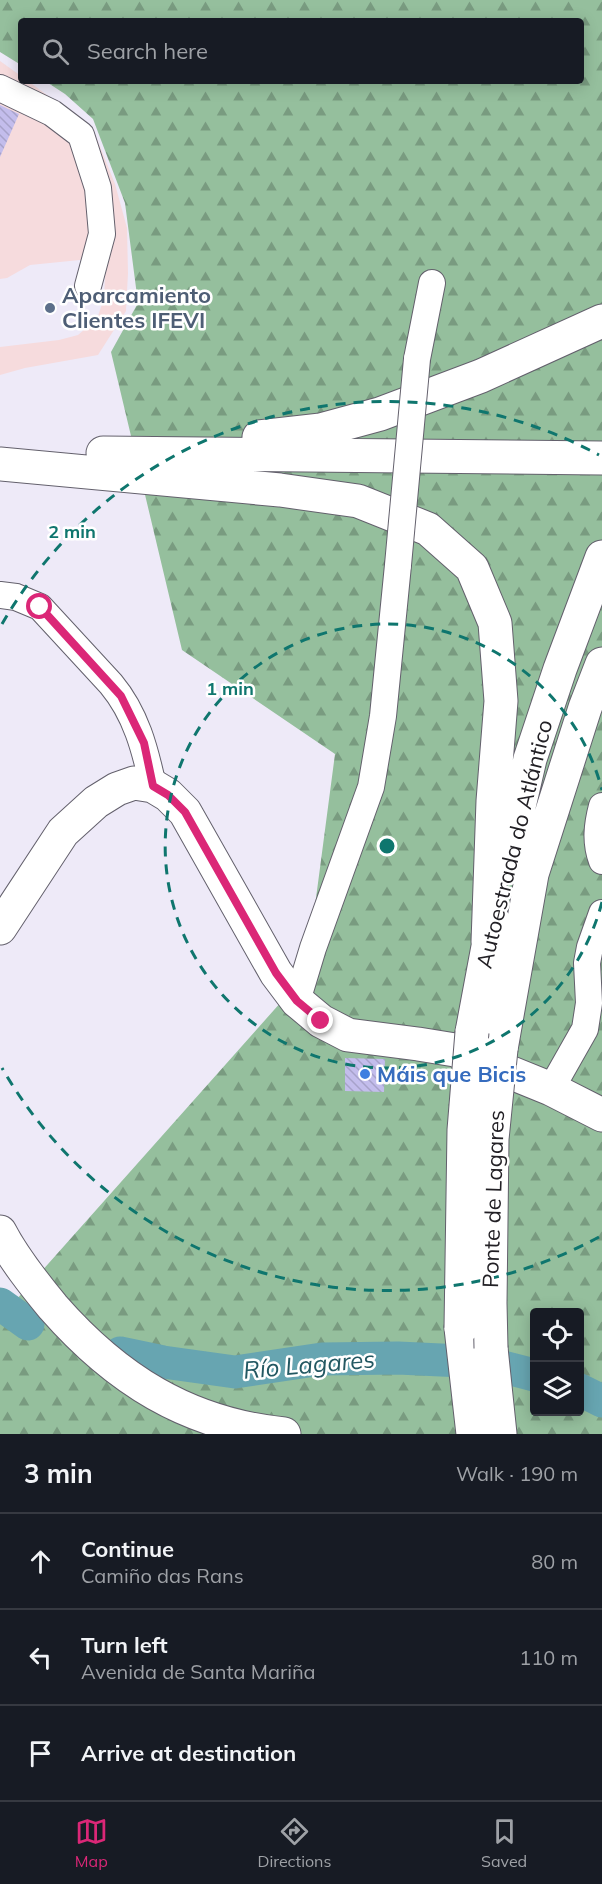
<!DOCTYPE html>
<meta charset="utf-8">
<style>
body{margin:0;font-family:Mulish,sans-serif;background:#242831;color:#f1f3f6}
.controls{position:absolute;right:18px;bottom:18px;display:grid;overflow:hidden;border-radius:6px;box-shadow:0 3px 15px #0003}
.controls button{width:54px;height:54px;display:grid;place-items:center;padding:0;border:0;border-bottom:2px solid #363941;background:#171b24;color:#f1f3f6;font:30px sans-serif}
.stop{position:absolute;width:18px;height:18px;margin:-14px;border:4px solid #db2777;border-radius:50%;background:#fff}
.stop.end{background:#db2777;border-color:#fff;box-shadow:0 2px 6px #0008}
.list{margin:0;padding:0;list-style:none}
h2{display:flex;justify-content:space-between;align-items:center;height:78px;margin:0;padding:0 24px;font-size:26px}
h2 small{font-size:20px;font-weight:400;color:#9ea1a6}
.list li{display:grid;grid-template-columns:39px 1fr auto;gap:18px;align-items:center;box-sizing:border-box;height:96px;padding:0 24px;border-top:2px solid #363941}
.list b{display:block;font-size:22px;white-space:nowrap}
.list p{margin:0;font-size:20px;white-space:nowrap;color:#9ea1a6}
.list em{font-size:20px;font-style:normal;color:#9ea1a6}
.icon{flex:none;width:33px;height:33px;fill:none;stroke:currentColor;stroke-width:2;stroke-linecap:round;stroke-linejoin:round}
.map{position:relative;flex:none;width:602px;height:1434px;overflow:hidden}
.search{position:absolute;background:#171b24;box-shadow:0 3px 15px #0003;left:18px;right:18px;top:18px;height:66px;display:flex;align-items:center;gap:15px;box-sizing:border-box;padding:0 21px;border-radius:6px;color:#9ea1a6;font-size:22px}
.sheet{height:366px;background:#171b24}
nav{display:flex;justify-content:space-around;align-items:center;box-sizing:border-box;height:84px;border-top:2px solid #363941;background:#171b24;font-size:16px;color:#9ea1a6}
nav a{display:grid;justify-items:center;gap:3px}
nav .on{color:#db2777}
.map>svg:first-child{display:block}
.commercial{fill:#f6dbdd}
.forest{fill:url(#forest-firs);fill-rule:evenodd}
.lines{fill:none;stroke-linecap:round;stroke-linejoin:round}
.river{stroke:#67a5b1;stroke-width:33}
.building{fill:url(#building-back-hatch)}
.minor-casing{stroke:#63606c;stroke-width:28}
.major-casing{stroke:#63606c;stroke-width:35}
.highway-casing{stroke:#63606c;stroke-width:35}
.minor{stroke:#fff;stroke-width:26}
.major{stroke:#fff;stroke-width:33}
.highway{stroke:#fff;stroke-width:33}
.minor-bridge-casing{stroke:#63606c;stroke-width:28;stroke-linecap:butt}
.highway-bridge-casing{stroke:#63606c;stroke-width:35;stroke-linecap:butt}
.minor-bridge{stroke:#fff;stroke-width:26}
.highway-bridge{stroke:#fff;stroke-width:33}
.route{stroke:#db2777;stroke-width:8}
.ring{fill:none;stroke:#0f766e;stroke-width:3;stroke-dasharray:10 8}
.service-dot{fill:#5c6f8a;stroke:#fff;stroke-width:2}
.shop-dot{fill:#3f7fe0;stroke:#fff;stroke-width:2}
.labels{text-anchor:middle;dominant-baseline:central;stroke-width:5;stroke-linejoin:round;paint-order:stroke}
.service-label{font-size:22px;font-weight:bold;fill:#4e5e75;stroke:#fff;text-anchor:start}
.street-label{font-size:22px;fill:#222025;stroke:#fff}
.shop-label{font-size:22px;font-weight:bold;fill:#366cbe;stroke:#fff;text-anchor:start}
.water-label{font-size:24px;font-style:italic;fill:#235862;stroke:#fff}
.centre{fill:#0f766e;stroke:#fff;stroke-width:3}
.ring-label{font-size:18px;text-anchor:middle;font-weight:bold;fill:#0f766e;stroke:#fff;stroke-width:5;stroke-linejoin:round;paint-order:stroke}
</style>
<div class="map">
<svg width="602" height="1434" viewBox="0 0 602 1434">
<defs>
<pattern id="forest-firs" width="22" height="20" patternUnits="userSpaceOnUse" patternTransform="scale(1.5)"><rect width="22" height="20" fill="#95bf9d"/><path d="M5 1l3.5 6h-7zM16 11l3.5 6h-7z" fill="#799b80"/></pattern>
<pattern id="building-back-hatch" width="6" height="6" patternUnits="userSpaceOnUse" patternTransform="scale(1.5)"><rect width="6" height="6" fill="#c3bdec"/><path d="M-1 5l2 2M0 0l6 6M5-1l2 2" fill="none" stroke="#a7a2ca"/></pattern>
</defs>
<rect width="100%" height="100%" fill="#eeeaf8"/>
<path class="commercial" d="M 0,61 L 21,76 L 21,81 L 28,81 L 93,129 L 115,184 L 127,228 L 128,273 L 126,311 L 98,355 L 25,368 L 0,375 L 0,347 L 59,340 L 78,335 L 97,319 L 104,298 L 105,277 L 90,259 L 30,265 L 7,278 L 0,279 Z"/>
<path class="forest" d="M 0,0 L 602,0 L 602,1434 L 0,1434 L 0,1318 L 306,974 L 335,754 L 182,650 L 111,352 L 138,303 L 125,203 L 93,119 L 65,94 L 45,81 L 581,81 L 581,21 L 21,21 L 21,65 L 0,52 ZM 534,1312 L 580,1312 L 580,1412 L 534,1412 Z"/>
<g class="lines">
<path class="river" d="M 0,1304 L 28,1324
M 120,1353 L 163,1362 L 235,1372 L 322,1359 L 398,1358 L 484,1362 L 534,1375
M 580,1390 L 602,1401"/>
</g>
<path class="building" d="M 0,105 L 19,114 L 0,157 Z
M 345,1058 L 385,1059 L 384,1092 L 345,1091 Z"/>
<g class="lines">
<defs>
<path id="minor" d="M 0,88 L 52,113 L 81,135 L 98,188 L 102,234 L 88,286
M 417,359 L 432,283
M 0,595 L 16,597 L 40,607 L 111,684 C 136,714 145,749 153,786
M 602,806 C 597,825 595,842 602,861
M 297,1001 L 313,948 L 371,787 L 383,716 L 398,565
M 551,1089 L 585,1029 L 589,1003 L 587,963 L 590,947 L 602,913"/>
<path id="major" d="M 0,928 L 63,832 L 96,802 L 117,789 L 134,783 L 153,786 L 168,795 L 185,812 L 276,973 L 297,1001 L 321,1021 L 348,1035 L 418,1044 L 455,1050 L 551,1089 L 602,1115
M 0,1232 C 14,1259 34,1284 53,1307 C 116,1379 187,1424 284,1434"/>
<path id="highway" d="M 259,437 L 321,430 L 380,414 L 481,376 L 602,321
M 103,453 L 602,458
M 0,464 L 280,490 L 358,501 L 428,529 L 472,568 L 495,623 L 501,701 L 493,801 L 488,942
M 505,867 L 530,759 L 560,669 L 602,557
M 472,1032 L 493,920
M 501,1049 L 532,874 L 585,708 L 602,664
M 461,1328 L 473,1434
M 491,1348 L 500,1434"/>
</defs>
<use href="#minor" class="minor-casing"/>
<use href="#major" class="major-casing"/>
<use href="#highway" class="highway-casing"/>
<use href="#minor" class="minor"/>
<use href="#major" class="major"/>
<use href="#highway" class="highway"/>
<defs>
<path id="minor-bridge" d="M 398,565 L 417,359"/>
<path id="highway-bridge" d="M 461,1328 L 464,1130 L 472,1032
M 491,1348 L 490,1303 L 492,1139 L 501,1049"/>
</defs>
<use href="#minor-bridge" class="minor-bridge-casing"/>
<use href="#highway-bridge" class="highway-bridge-casing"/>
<use href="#minor-bridge" class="minor-bridge"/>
<use href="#highway-bridge" class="highway-bridge"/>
</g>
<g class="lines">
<path class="route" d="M 40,607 L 121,696 L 144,743 L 153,786 L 168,795 L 185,812 L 276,973 L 297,1001 L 321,1021"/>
</g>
<g class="ring">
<path d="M602 902A222 222 0 1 1 602 790"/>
<path d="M599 1237A445 445 0 0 1 2 1068M2 624A445 445 0 0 1 599 455"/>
</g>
<circle class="service-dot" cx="50" cy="308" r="6"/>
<circle class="shop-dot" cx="365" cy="1074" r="6"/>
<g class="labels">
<g class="service-label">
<text x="62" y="295">Aparcamiento<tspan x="62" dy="25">Clientes IFEVI</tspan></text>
</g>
<g class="street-label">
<text transform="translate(514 844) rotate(-76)">Autoestrada do Atlántico</text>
<text transform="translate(493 1199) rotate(-88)">Ponte de Lagares</text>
</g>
<g class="shop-label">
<text x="377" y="1074">Máis que Bicis</text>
</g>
<g class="water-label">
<text transform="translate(309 1364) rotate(-5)">Río Lagares</text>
</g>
</g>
<circle cx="387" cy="846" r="9" class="centre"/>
<g class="ring-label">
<text x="72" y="538">2 min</text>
<text x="230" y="695">1 min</text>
</g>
</svg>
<div class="controls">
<button><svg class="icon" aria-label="locate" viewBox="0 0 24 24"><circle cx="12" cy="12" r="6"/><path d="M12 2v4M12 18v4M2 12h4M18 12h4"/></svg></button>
<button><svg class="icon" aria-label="layers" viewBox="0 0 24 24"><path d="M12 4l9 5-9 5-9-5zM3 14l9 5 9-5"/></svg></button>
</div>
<div class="stop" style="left:40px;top:607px"></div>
<div class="stop end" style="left:321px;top:1021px"></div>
<div class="search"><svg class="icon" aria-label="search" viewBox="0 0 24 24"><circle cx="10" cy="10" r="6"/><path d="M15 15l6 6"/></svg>Search here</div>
</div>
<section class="sheet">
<h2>3 min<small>Walk · 190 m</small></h2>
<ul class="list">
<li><svg class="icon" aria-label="ahead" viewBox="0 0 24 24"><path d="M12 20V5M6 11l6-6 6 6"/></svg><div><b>Continue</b><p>Camiño das Rans</p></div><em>80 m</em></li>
<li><svg class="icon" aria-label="left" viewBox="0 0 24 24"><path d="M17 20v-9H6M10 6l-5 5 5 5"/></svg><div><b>Turn left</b><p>Avenida de Santa Mariña</p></div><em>110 m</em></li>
<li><svg class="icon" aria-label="arrive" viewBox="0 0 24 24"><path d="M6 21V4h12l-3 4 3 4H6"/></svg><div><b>Arrive at destination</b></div></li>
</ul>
</section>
<nav>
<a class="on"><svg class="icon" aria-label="map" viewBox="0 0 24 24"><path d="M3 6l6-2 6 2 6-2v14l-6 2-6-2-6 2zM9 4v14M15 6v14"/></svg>Map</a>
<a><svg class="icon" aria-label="directions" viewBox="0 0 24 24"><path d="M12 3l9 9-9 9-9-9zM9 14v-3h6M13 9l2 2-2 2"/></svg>Directions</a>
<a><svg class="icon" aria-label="saved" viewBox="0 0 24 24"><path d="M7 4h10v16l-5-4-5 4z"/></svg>Saved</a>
</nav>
